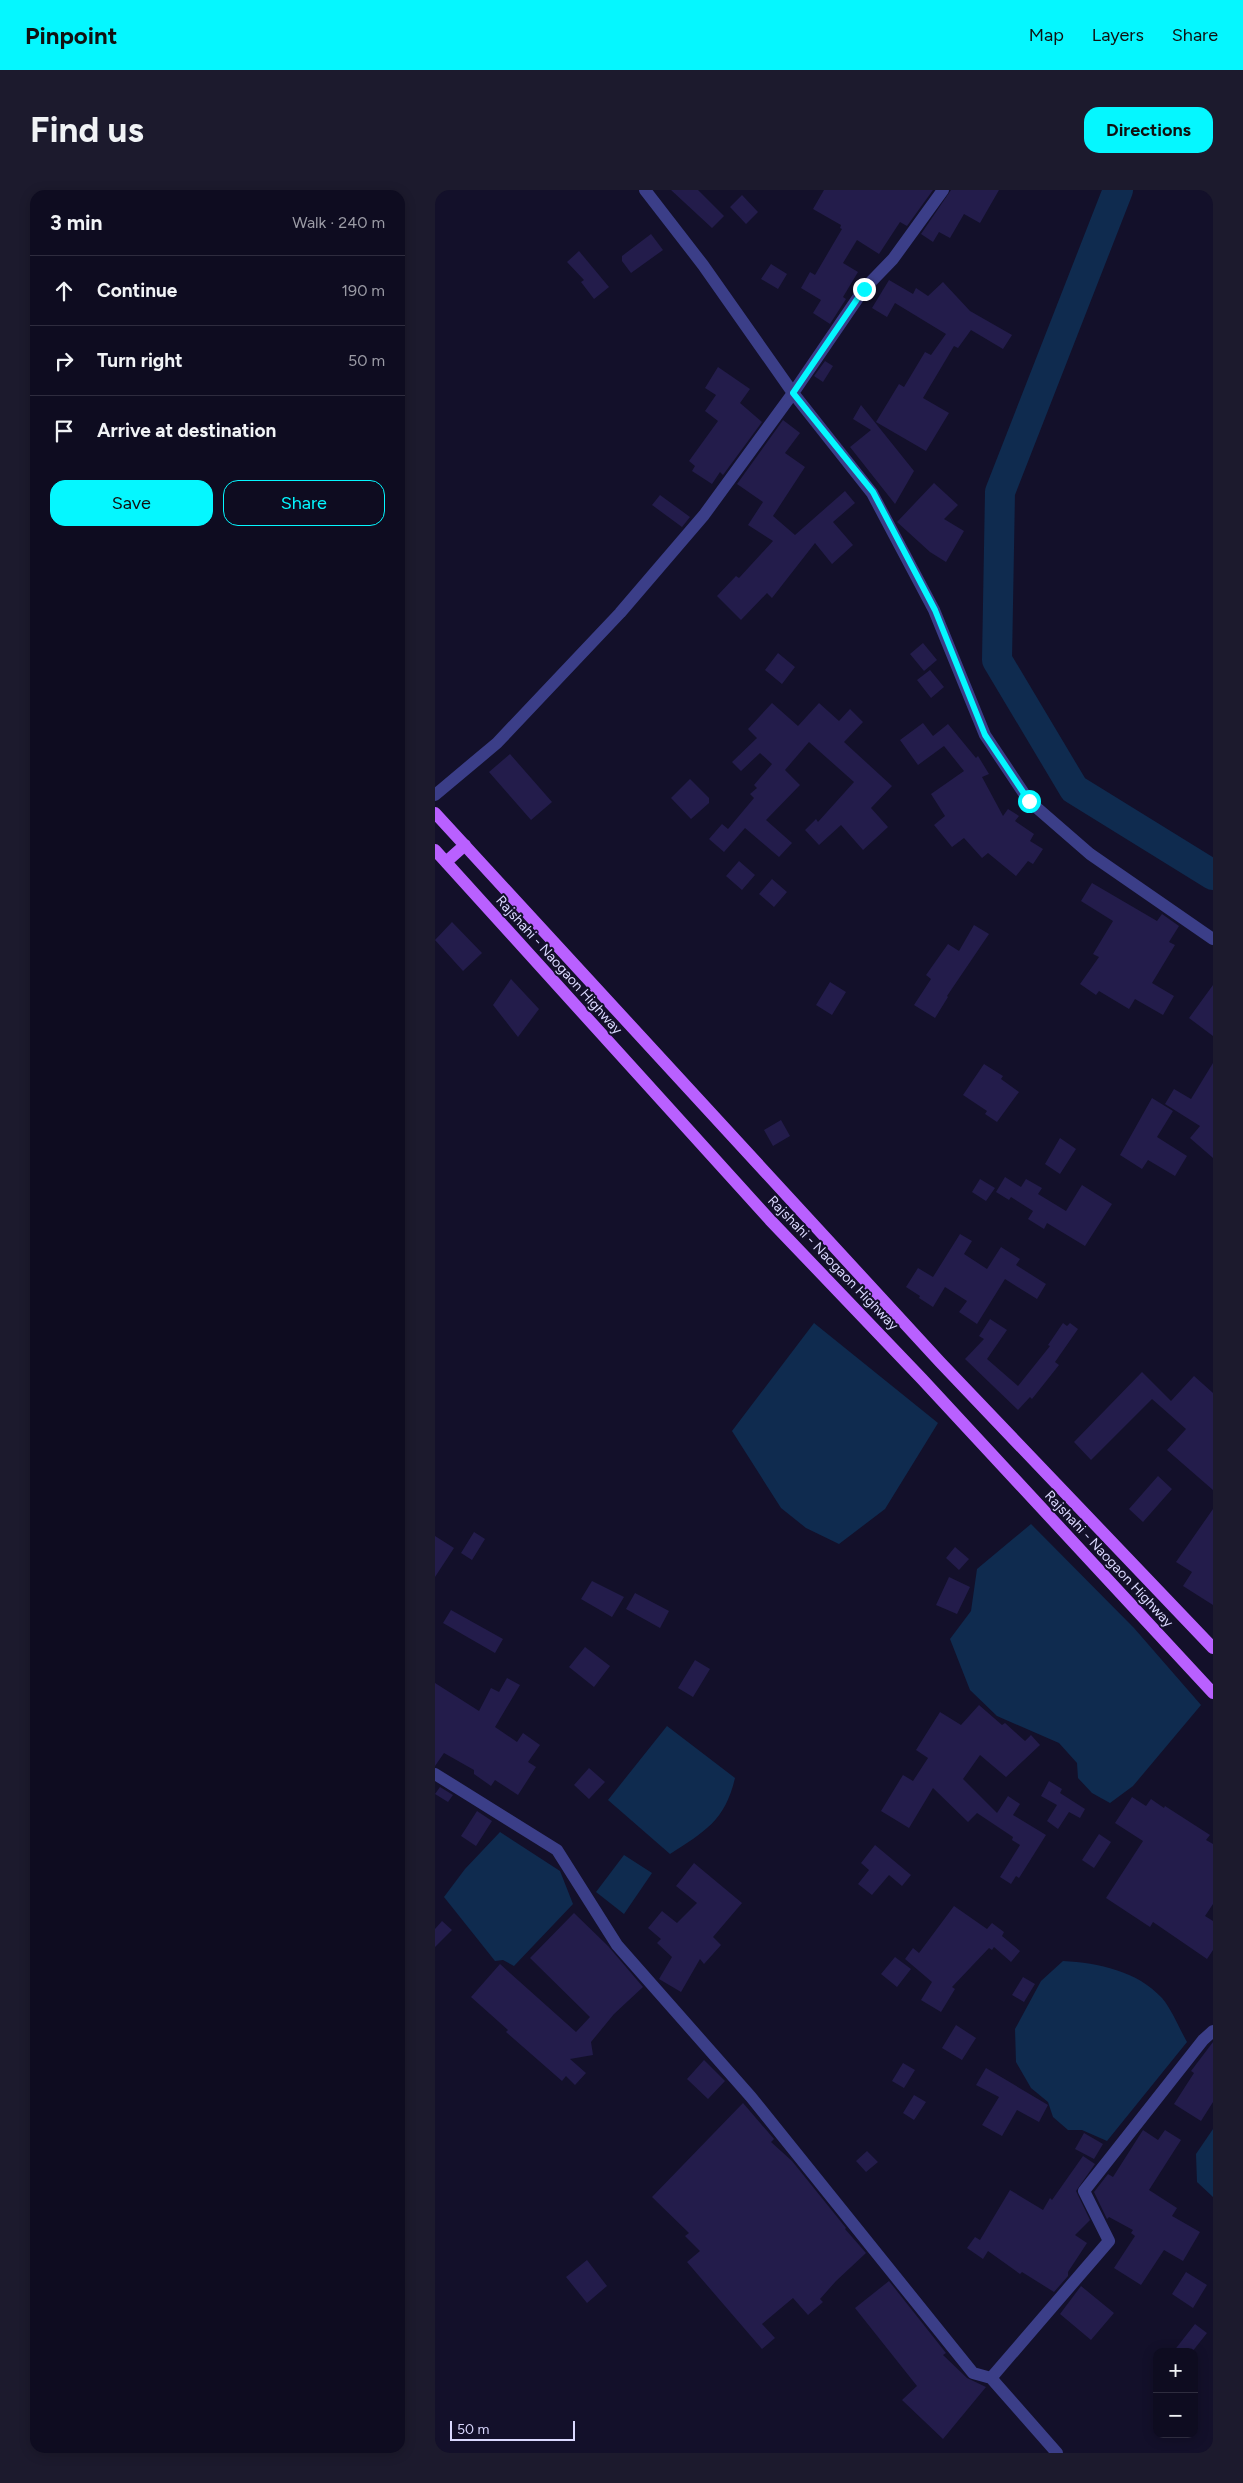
<!DOCTYPE html>
<meta charset="utf-8">
<style>
body{margin:0;font-family:Figtree,sans-serif;background:#1c1a2d;color:#f1f3f6}
.controls{position:absolute;right:15px;bottom:15px;display:grid;overflow:hidden;border-radius:10px;box-shadow:0 2px 12px #0003}
.controls button{width:45px;height:45px;display:grid;place-items:center;padding:0;border:0;border-bottom:1px solid #2e2c3e;background:#0e0c20;color:#f1f3f6;font:25px sans-serif}
.scale{position:absolute;left:15px;bottom:12px;width:125px;box-sizing:border-box;padding-left:5px;border:2px solid #dbd9ff;border-top:0;font-size:14px;line-height:18px;white-space:nowrap;color:#dbd9ff;-webkit-text-stroke:4px #13102a;paint-order:stroke}
.stop{position:absolute;width:15px;height:15px;margin:-11px;border:4px solid #05f7ff;border-radius:50%;background:#fff}
.stop.end{background:#05f7ff;border-color:#fff;box-shadow:0 1px 5px #0008}
.list{margin:0;padding:0;list-style:none}
h2{display:flex;justify-content:space-between;align-items:center;height:65px;margin:0;padding:0 20px;font-size:21px}
h2 small{font-size:16px;font-weight:400;color:#9b9ba5}
.list li{display:grid;grid-template-columns:32px 1fr auto;gap:15px;align-items:center;box-sizing:border-box;height:70px;padding:0 20px;border-top:1px solid #2e2c3e}
.list b{display:block;font-size:19px;white-space:nowrap}
.list em{font-size:16px;font-style:normal;color:#9b9ba5}
.actions{display:flex;gap:10px;padding:15px 20px}
.actions a{flex:1;padding:11px 0;border:1px solid #05f7ff;border-radius:15px;text-align:center;font-size:18px;color:#05f7ff}
.actions .main{background:#05f7ff;color:#111}
.icon{flex:none;width:28px;height:28px;fill:none;stroke:currentColor;stroke-width:2;stroke-linecap:round;stroke-linejoin:round}
.map{position:relative;flex:none;width:778px;height:2263px;overflow:hidden;border-radius:15px}
header{display:flex;align-items:center;gap:30px;box-sizing:border-box;height:70px;padding:0 25px;background:#05f7ff;color:#111}
header strong{font-size:24px}
nav{display:flex;gap:28px;margin-inline-start:auto;font-size:18px}
.intro{display:flex;align-items:center;justify-content:space-between;box-sizing:border-box;height:120px;padding:0 30px}
h1{margin:0;font-size:35px}
.button{padding:12px 22px;border-radius:15px;background:#05f7ff;color:#111;font-size:18px;font-weight:700}
main{display:flex;gap:30px;padding:0 30px}
aside{flex:1;background:#0e0c20;border-radius:15px;box-shadow:0 2px 12px #0003}
.map>svg:first-child{display:block}
.water{fill:#0f2b4f}
.lines{fill:none;stroke-linecap:round;stroke-linejoin:round}
.river{stroke:#0f2b4f;stroke-width:30}
.building{fill:#231c4b}
.minor{stroke:#3b3e88;stroke-width:12}
.primary{stroke:#b960ff;stroke-width:12}
.route{stroke:#05f7ff;stroke-width:6}
.labels{text-anchor:middle;dominant-baseline:central;stroke-width:4;stroke-linejoin:round;paint-order:stroke}
.street-label{font-size:14px;fill:#dbd9ff;stroke:#13102a}
</style>
<header>
<strong>Pinpoint</strong>
<nav><a>Map</a><a>Layers</a><a>Share</a></nav>
</header>
<div class="intro"><h1>Find us</h1><a class="button">Directions</a></div>
<main>
<aside>
<h2>3 min<small>Walk · 240 m</small></h2>
<ul class="list">
<li><svg class="icon" aria-label="ahead" viewBox="0 0 24 24"><path d="M12 20V5M6 11l6-6 6 6"/></svg><div><b>Continue</b></div><em>190 m</em></li>
<li><svg class="icon" aria-label="right" viewBox="0 0 24 24"><path d="M7 20v-9h11M14 6l5 5-5 5"/></svg><div><b>Turn right</b></div><em>50 m</em></li>
<li><svg class="icon" aria-label="arrive" viewBox="0 0 24 24"><path d="M6 21V4h12l-3 4 3 4H6"/></svg><div><b>Arrive at destination</b></div></li>
</ul>
<div class="actions"><a class="main">Save</a><a>Share</a></div>
</aside>
<div class="map">
<svg width="778" height="2263" viewBox="0 0 778 2263">
<rect width="100%" height="100%" fill="#13102a"/>
<path class="water" d="M 379,1133 L 503,1233 L 450,1319 L 404,1354 L 371,1338 L 346,1318 L 297,1241 Z
M 596,1334 L 699,1438 L 766,1515 L 698,1596 L 675,1613 L 657,1603 L 643,1588 L 642,1573 L 624,1553 L 562,1526 L 535,1500 L 515,1449 L 536,1421 L 542,1379 Z
M 232,1536 L 300,1588 C 290,1631 269,1642 235,1664 L 173,1610 Z
M 65,1642 L 125,1681 L 138,1714 L 79,1776 L 68,1770 L 60,1771 L 9,1707 L 30,1679 Z
M 189,1665 L 217,1683 L 189,1724 L 161,1702 Z
M 628,1771 C 664,1773 702,1781 727,1808 C 737,1820 744,1838 752,1852 L 672,1951 L 647,1940 L 633,1940 L 618,1927 L 613,1912 L 596,1898 L 581,1872 L 580,1839 L 606,1791 Z
M 778,1939 L 778,2007 L 762,1992 L 761,1964 Z"/>
<g class="lines">
<path class="river" d="M 683,0 L 565,302 L 562,470 L 639,599 L 778,685"/>
</g>
<path class="building" d="M 236,0 L 263,0 L 289,26 L 277,38 Z
M 389,0 L 498,0 L 472,36 L 465,32 L 444,64 L 422,50 L 408,73 L 423,82 L 408,107 L 411,109 L 395,134 L 378,123 L 386,110 L 366,98 L 375,82 L 380,85 L 407,39 L 405,38 L 406,35 L 378,19 Z
M 516,0 L 564,0 L 545,33 L 529,24 L 515,48 L 504,42 L 498,52 L 486,44 Z
M 307,5 L 323,22 L 311,34 L 295,17 Z
M 216,44 L 228,60 L 196,83 L 187,71 L 187,66 Z
M 144,61 L 174,97 L 159,109 L 146,92 L 149,90 L 132,72 Z
M 336,74 L 352,84 L 343,99 L 326,89 Z
M 454,90 L 478,104 L 481,98 L 493,106 L 508,92 L 535,121 L 577,145 L 568,159 L 536,140 L 523,158 L 519,156 L 488,208 L 514,223 L 491,261 L 441,232 L 464,194 L 469,197 L 490,162 L 496,165 L 511,144 L 460,113 L 452,127 L 437,118 Z
M 390,171 L 398,176 L 388,192 L 379,186 Z
M 283,177 L 315,199 L 305,213 L 327,232 L 288,285 L 285,282 L 277,294 L 257,281 L 260,276 L 254,271 L 283,231 L 270,221 L 281,205 L 270,198 Z
M 426,215 L 479,281 L 460,314 L 415,257 L 436,240 L 418,229 Z
M 348,230 L 365,243 L 350,263 L 370,277 L 338,326 L 360,345 L 410,301 L 420,313 L 398,332 L 418,355 L 397,374 L 380,353 L 337,408 L 332,403 L 306,430 L 282,406 L 301,386 L 304,388 L 338,351 L 313,335 L 328,312 L 302,294 Z
M 499,293 L 523,315 L 509,329 L 529,341 L 511,372 L 495,362 L 462,332 Z
M 225,305 L 255,327 L 247,337 L 217,315 Z
M 488,453 L 502,470 L 489,481 L 475,464 Z
M 343,463 L 360,477 L 347,494 L 330,480 Z
M 495,480 L 509,497 L 496,508 L 482,490 Z
M 337,513 L 363,536 L 384,513 L 404,531 L 415,519 L 428,532 L 409,552 L 457,596 L 436,618 L 453,637 L 428,660 L 406,635 L 384,655 L 370,640 L 381,629 L 383,632 L 419,592 L 374,552 L 350,580 L 365,595 L 331,630 L 357,653 L 344,667 L 310,638 L 289,662 L 274,649 L 287,634 L 293,639 L 319,608 L 315,604 L 322,598 L 319,595 L 337,574 L 325,563 L 306,581 L 297,572 L 322,548 L 313,539 Z
M 488,533 L 498,546 L 513,534 L 541,568 L 543,566 L 554,584 L 547,587 L 568,626 L 573,619 L 584,626 L 580,631 L 599,644 L 595,651 L 608,659 L 598,674 L 593,671 L 581,686 L 553,663 L 547,668 L 529,648 L 517,657 L 499,635 L 510,626 L 496,604 L 529,581 L 509,556 L 483,575 L 465,550 Z
M 75,564 L 117,612 L 96,630 L 54,582 Z
M 255,589 L 274,608 L 274,613 L 256,629 L 236,608 Z
M 304,671 L 320,685 L 307,700 L 291,686 Z
M 337,689 L 352,702 L 339,717 L 324,704 Z
M 657,693 L 722,731 L 727,724 L 744,736 L 734,752 L 740,755 L 717,793 L 739,806 L 728,825 L 700,809 L 694,819 L 664,801 L 661,805 L 645,794 L 664,767 L 658,764 L 678,731 L 646,711 Z
M 17,732 L 47,763 L 28,781 L 0,750 Z
M 539,735 L 554,744 L 512,806 L 513,807 L 500,828 L 479,815 L 496,789 L 491,785 L 513,754 L 524,761 Z
M 76,789 L 104,819 L 83,847 L 58,815 Z
M 395,792 L 411,802 L 397,825 L 381,815 Z
M 778,795 L 778,846 L 754,828 Z
M 778,873 L 778,968 L 755,948 L 765,936 L 730,914 L 739,899 L 756,909 Z
M 549,874 L 568,886 L 566,889 L 584,902 L 562,932 L 550,924 L 552,921 L 528,905 Z
M 717,908 L 738,921 L 722,947 L 752,966 L 740,986 L 713,970 L 707,979 L 685,965 Z
M 346,930 L 355,946 L 338,956 L 329,940 Z
M 625,948 L 641,959 L 625,984 L 610,974 Z
M 570,987 L 586,997 L 591,989 L 607,998 L 603,1004 L 631,1021 L 647,995 L 677,1014 L 650,1056 L 612,1033 L 609,1039 L 593,1029 L 598,1021 L 576,1007 L 574,1010 L 561,1002 Z
M 545,989 L 560,998 L 551,1011 L 537,1002 Z
M 525,1044 L 537,1051 L 529,1064 L 552,1079 L 566,1057 L 585,1069 L 581,1075 L 611,1094 L 602,1109 L 570,1089 L 542,1134 L 524,1122 L 532,1111 L 510,1097 L 498,1117 L 484,1108 L 485,1106 L 471,1097 L 483,1078 L 498,1087 Z
M 555,1129 L 572,1140 L 552,1169 L 583,1196 L 615,1156 L 613,1155 L 628,1133 L 632,1136 L 635,1133 L 643,1139 L 620,1172 L 624,1175 L 597,1209 L 595,1207 L 583,1220 L 530,1169 L 549,1149 L 544,1146 Z
M 707,1182 L 736,1211 L 759,1186 L 778,1203 L 778,1300 L 732,1260 L 751,1239 L 717,1209 L 656,1270 L 639,1252 Z
M 723,1286 L 737,1299 L 708,1332 L 694,1319 Z
M 778,1319 L 778,1415 L 748,1396 L 757,1382 L 741,1372 Z
M 39,1342 L 50,1349 L 37,1370 L 26,1363 Z
M 0,1346 L 19,1358 L 0,1387 Z
M 520,1357 L 534,1369 L 524,1380 L 511,1368 Z
M 514,1387 L 535,1397 L 522,1424 L 501,1415 Z
M 157,1391 L 189,1407 L 177,1427 L 146,1409 Z
M 200,1403 L 234,1421 L 225,1438 L 191,1419 Z
M 16,1420 L 68,1449 L 60,1463 L 8,1433 Z
M 150,1457 L 175,1476 L 159,1497 L 134,1477 Z
M 260,1470 L 275,1479 L 258,1507 L 243,1498 Z
M 72,1488 L 85,1495 L 60,1537 L 82,1552 L 88,1543 L 105,1555 L 93,1572 L 101,1577 L 83,1605 L 60,1590 L 56,1596 L 39,1584 L 39,1580 L 9,1563 L 0,1576 L 0,1493 L 44,1521 L 56,1498 L 64,1502 Z
M 544,1515 L 567,1535 L 570,1533 L 590,1551 L 596,1545 L 605,1555 L 571,1587 L 545,1565 L 528,1589 L 562,1623 L 573,1606 L 585,1614 L 578,1625 L 611,1645 L 584,1688 L 581,1686 L 576,1694 L 565,1687 L 585,1655 L 577,1650 L 578,1647 L 542,1623 L 533,1632 L 498,1598 L 474,1638 L 446,1621 L 468,1585 L 478,1591 L 493,1568 L 481,1560 L 505,1522 L 526,1535 Z
M 154,1578 L 170,1592 L 154,1609 L 139,1595 Z
M 614,1591 L 627,1599 L 625,1603 L 650,1619 L 645,1628 L 634,1622 L 623,1639 L 612,1631 L 622,1615 L 606,1606 Z
M 5,1597 L 18,1605 L 13,1612 L 0,1604 Z
M 697,1607 L 711,1616 L 716,1609 L 729,1618 L 730,1616 L 775,1645 L 771,1650 L 778,1654 L 778,1714 L 770,1726 L 778,1731 L 778,1760 L 772,1769 L 718,1732 L 715,1737 L 671,1708 L 708,1651 L 680,1633 Z
M 42,1621 L 57,1631 L 41,1656 L 26,1646 Z
M 664,1644 L 676,1652 L 659,1678 L 647,1670 Z
M 440,1655 L 476,1685 L 467,1696 L 454,1685 L 437,1705 L 423,1694 L 434,1680 L 426,1673 Z
M 259,1673 L 307,1713 L 278,1747 L 286,1755 L 269,1774 L 265,1769 L 246,1802 L 224,1789 L 237,1767 L 222,1753 L 226,1749 L 213,1738 L 227,1721 L 242,1733 L 262,1713 L 241,1696 Z
M 519,1716 L 552,1739 L 557,1733 L 569,1742 L 567,1746 L 585,1761 L 576,1772 L 559,1757 L 557,1760 L 554,1758 L 517,1797 L 520,1799 L 506,1822 L 486,1810 L 497,1792 L 470,1769 L 478,1758 L 484,1763 Z
M 139,1723 L 173,1756 L 208,1797 L 179,1824 L 156,1852 L 158,1865 L 135,1869 L 151,1883 L 140,1895 L 131,1886 L 127,1891 L 71,1842 L 73,1840 L 36,1807 L 65,1774 L 141,1842 L 155,1827 L 95,1768 Z
M 7,1731 L 17,1740 L 0,1757 L 0,1739 Z
M 460,1767 L 476,1779 L 462,1797 L 446,1784 Z
M 588,1787 L 600,1794 L 589,1812 L 577,1805 Z
M 521,1835 L 541,1848 L 527,1870 L 507,1858 Z
M 778,1852 L 778,1912 L 766,1931 L 739,1914 L 759,1883 L 756,1881 Z
M 269,1870 L 290,1891 L 273,1909 L 252,1889 Z
M 468,1873 L 480,1880 L 469,1898 L 457,1891 Z
M 551,1878 L 613,1915 L 604,1932 L 582,1920 L 567,1946 L 547,1935 L 564,1907 L 541,1895 Z
M 479,1905 L 491,1912 L 479,1930 L 468,1923 Z
M 308,1913 L 339,1949 L 336,1952 L 357,1971 L 411,2038 L 410,2039 L 431,2063 L 401,2091 L 385,2109 L 388,2112 L 373,2125 L 358,2108 L 327,2134 L 340,2148 L 327,2159 L 252,2072 L 265,2061 L 250,2046 L 254,2043 L 217,2007 Z
M 708,1940 L 723,1950 L 730,1940 L 746,1950 L 714,2000 L 742,2018 L 737,2026 L 765,2042 L 748,2071 L 729,2060 L 706,2095 L 679,2078 L 700,2046 L 696,2043 L 698,2040 L 674,2027 L 672,2029 L 659,2002 L 673,1984 L 678,1987 Z
M 649,1943 L 668,1954 L 659,1969 L 640,1959 Z
M 432,1961 L 443,1972 L 431,1982 L 421,1971 Z
M 648,1966 L 660,1974 L 641,2001 L 655,2030 L 640,2045 L 652,2053 L 633,2082 L 633,2086 L 619,2102 L 587,2082 L 585,2084 L 553,2061 L 548,2069 L 532,2058 L 540,2047 L 545,2050 L 575,2000 L 608,2020 L 615,2008 L 617,2010 Z
M 152,2070 L 172,2096 L 152,2113 L 131,2087 Z
M 751,2082 L 772,2095 L 758,2118 L 737,2104 Z
M 454,2091 L 511,2163 L 508,2165 L 532,2188 L 551,2197 L 508,2249 L 467,2210 L 482,2196 L 420,2118 Z
M 646,2096 L 679,2123 L 656,2150 L 625,2124 Z
M 760,2134 L 772,2143 L 757,2162 L 738,2162 Z"/>
<g class="lines">
<path class="minor" d="M 210,0 L 268,75 L 358,203 L 437,303 L 499,420 L 550,545 L 594,611 L 655,664 L 778,749
M 0,605 L 62,553 L 185,423 L 269,325 L 358,203 L 429,99 L 458,69 L 508,0
M 0,1584 L 122,1660 L 182,1755 L 316,1907 L 538,2183 L 556,2188 L 674,2051 L 649,2001 L 768,1850 L 778,1841
M 556,2188 L 622,2263"/>
<path class="primary" d="M 0,623 L 505,1172 L 778,1458
M 0,660 L 335,1030 L 487,1189 L 778,1503
M 11,672 L 30,655"/>
</g>
<g class="lines">
<path class="route" d="M 429,99 L 358,203 L 438,302 L 500,420 L 550,545 L 594,611"/>
</g>
<g class="labels">
<g class="street-label">
<text transform="translate(124 775) rotate(48)">Rajshahi - Naogaon Highway</text>
<text transform="translate(398 1073) rotate(46)">Rajshahi - Naogaon Highway</text>
<text transform="translate(674 1369) rotate(47)">Rajshahi - Naogaon Highway</text>
</g>
</g>
</svg>
<div class="controls">
<button>+</button>
<button>−</button>
</div>
<div class="scale">50 m</div>
<div class="stop" style="left:594px;top:611px"></div>
<div class="stop end" style="left:429px;top:99px"></div>
</div>
</main>
